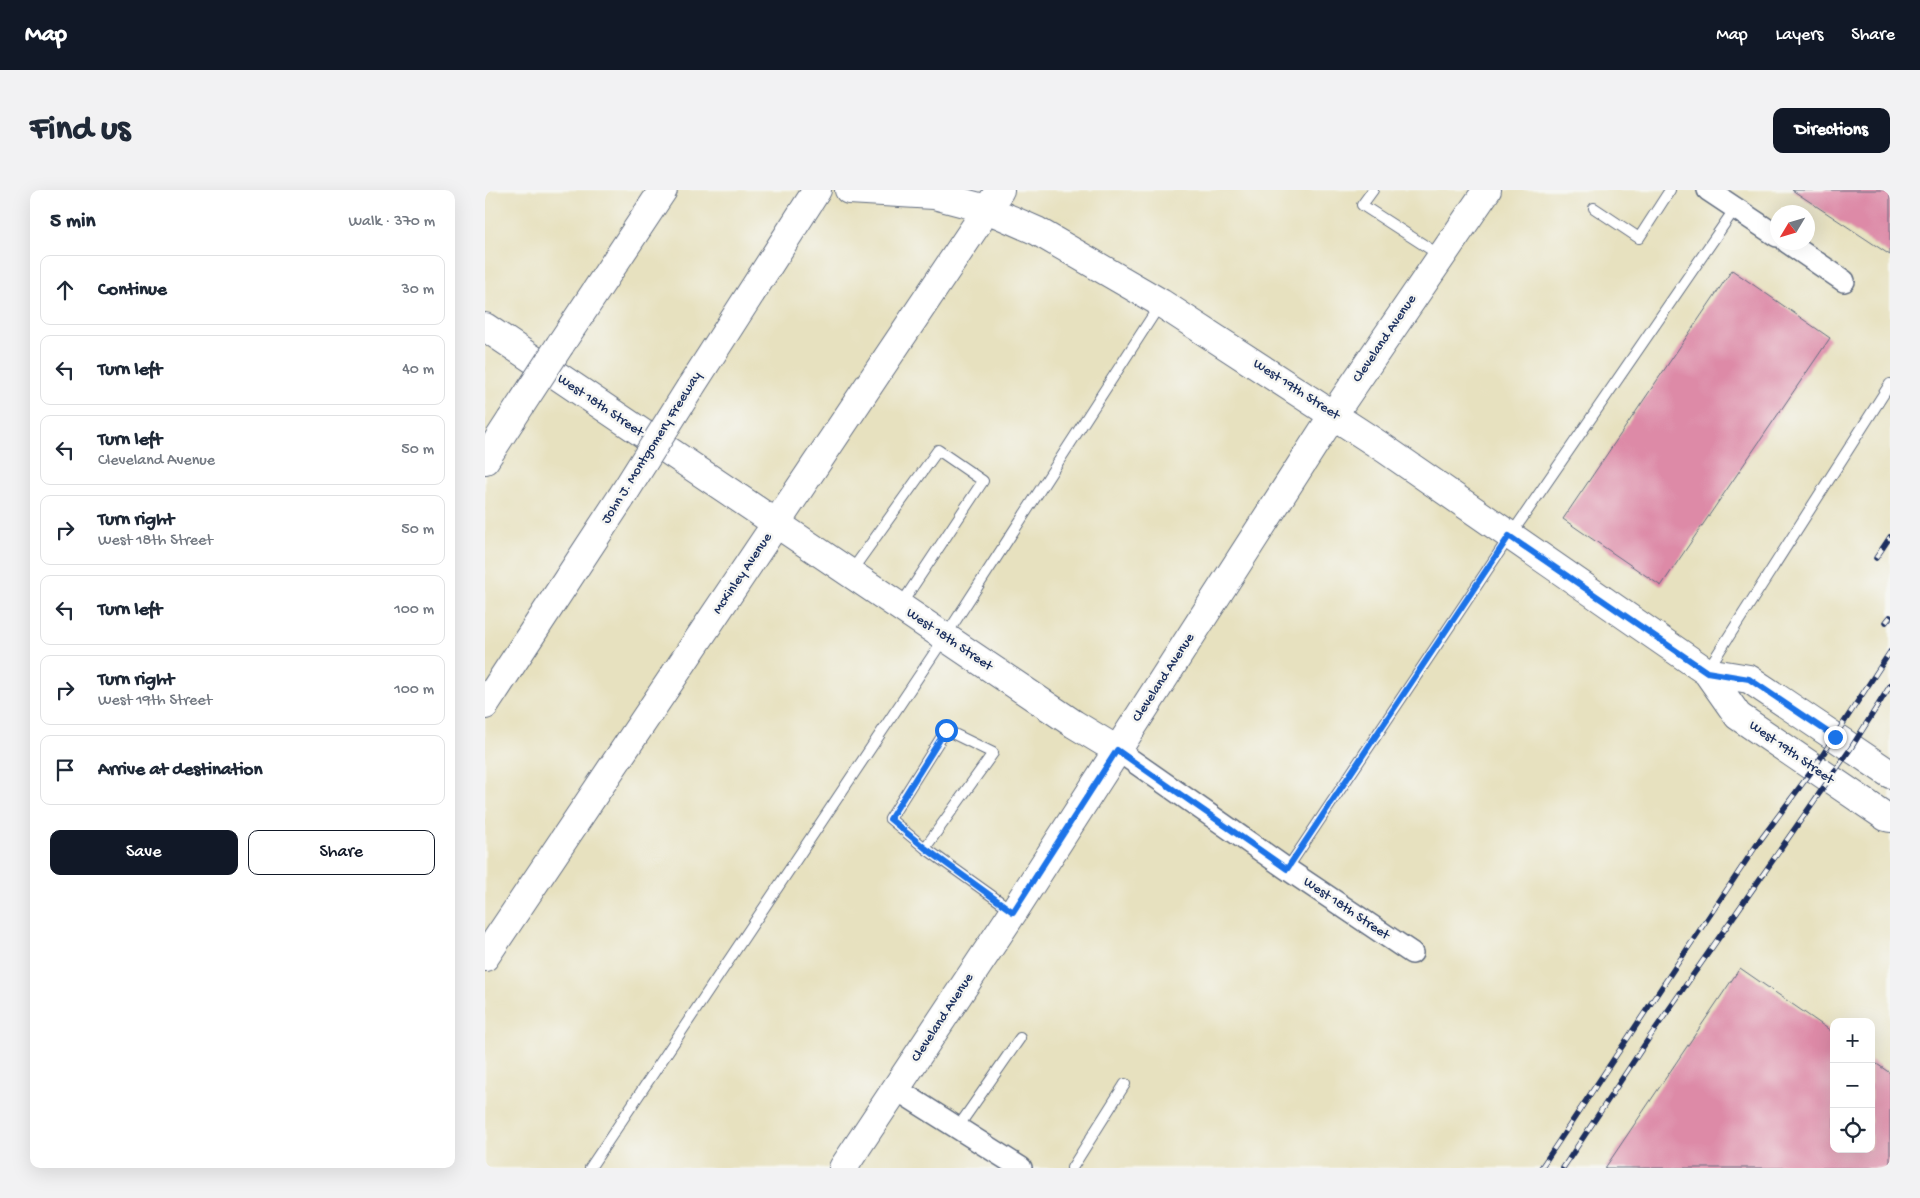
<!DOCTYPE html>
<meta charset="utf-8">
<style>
body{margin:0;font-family:"Gochi Hand",sans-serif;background:#f2f2f3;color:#1f2937}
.controls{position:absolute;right:15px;bottom:15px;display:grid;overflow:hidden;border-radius:10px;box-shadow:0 5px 20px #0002}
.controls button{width:45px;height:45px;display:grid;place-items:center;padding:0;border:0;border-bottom:1px solid #e0e1e3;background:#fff;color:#1f2937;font:25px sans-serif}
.compass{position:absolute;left:1285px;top:15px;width:45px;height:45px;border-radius:50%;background:#fff;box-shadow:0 5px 20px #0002;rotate:232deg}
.stop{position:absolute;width:15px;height:15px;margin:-11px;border:4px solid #1a73e8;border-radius:50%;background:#fff}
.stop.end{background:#1a73e8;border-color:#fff;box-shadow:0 1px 5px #0008}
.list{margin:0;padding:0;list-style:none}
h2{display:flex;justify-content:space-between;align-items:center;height:65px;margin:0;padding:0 20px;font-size:21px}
h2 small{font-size:16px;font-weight:400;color:#747a83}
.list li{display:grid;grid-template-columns:32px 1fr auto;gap:15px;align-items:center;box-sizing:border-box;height:70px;margin:0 10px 10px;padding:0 10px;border:1px solid #e0e1e3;border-radius:10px}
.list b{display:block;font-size:19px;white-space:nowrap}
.list p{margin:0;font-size:16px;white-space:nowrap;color:#747a83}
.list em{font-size:16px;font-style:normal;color:#747a83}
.actions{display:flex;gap:10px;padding:15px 20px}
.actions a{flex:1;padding:11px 0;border:1px solid #111827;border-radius:10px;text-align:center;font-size:18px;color:#111827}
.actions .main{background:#111827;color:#fff}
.icon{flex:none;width:28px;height:28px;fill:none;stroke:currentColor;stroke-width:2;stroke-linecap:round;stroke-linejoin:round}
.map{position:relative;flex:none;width:1405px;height:978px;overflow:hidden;border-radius:10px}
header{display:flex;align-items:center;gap:30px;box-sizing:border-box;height:70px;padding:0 25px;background:#111827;color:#fff}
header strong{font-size:24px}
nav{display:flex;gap:28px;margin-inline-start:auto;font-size:18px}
.intro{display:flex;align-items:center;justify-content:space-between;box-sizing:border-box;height:120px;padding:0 30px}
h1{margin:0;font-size:35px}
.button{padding:12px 22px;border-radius:10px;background:#111827;color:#fff;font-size:18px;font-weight:700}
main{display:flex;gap:30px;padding:0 30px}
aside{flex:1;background:#fff;border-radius:10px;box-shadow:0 5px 20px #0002}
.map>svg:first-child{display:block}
.building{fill:#dd8aa7}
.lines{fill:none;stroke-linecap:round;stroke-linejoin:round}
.lane-casing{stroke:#626d80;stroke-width:12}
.street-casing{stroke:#626d80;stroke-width:24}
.secondary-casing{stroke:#626d80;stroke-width:30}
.highway-casing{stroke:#626d80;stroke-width:30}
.lane{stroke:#fff;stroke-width:10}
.street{stroke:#fff;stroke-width:21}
.secondary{stroke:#fff;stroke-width:28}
.highway{stroke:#fff;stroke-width:28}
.rail-casing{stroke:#1b2f5e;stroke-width:5.5}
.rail{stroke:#f6f6f2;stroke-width:4;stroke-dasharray:11;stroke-linecap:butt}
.highway-bridge-casing{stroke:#626d80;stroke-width:30;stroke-linecap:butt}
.highway-bridge{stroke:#fff;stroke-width:28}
.route{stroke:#1a73e8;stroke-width:6}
.labels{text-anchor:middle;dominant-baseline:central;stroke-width:5;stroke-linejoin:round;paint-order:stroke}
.street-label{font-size:14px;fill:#1b2f5e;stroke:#f6f6f2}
</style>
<header>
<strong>Map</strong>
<nav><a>Map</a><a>Layers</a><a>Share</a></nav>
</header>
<div class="intro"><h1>Find us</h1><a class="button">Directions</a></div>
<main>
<aside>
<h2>5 min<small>Walk · 370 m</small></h2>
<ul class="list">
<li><svg class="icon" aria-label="ahead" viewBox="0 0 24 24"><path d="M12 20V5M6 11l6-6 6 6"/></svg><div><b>Continue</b></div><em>30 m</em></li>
<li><svg class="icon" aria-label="left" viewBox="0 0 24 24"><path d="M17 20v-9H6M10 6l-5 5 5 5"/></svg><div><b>Turn left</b></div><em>40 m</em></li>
<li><svg class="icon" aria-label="left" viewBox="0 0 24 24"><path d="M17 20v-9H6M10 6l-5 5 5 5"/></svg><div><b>Turn left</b><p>Cleveland Avenue</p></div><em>50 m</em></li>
<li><svg class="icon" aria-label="right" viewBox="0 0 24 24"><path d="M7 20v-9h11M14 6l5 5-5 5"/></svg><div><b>Turn right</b><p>West 18th Street</p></div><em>50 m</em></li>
<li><svg class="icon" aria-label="left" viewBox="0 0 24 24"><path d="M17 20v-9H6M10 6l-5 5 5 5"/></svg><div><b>Turn left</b></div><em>100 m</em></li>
<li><svg class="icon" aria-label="right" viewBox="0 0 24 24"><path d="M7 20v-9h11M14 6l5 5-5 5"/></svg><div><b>Turn right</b><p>West 19th Street</p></div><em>100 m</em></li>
<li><svg class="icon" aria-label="arrive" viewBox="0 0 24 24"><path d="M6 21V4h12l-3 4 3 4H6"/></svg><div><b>Arrive at destination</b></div></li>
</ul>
<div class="actions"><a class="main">Save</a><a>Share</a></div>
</aside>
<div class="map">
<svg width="1405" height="978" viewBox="0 0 1405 978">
<rect width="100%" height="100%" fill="#f6f6f2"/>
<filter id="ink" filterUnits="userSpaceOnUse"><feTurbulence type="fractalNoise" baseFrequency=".02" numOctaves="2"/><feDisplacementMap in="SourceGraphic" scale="10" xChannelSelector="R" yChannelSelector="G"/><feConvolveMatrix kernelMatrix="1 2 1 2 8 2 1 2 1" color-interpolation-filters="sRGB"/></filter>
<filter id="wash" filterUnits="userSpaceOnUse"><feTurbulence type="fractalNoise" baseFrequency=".0096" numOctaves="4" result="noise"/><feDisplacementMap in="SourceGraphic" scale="20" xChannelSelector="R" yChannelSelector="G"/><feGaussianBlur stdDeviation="1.12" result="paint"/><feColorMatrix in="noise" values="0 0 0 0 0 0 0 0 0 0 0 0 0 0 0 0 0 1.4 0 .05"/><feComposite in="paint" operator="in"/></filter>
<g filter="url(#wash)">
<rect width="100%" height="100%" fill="#e7e1bf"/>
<g id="blocks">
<path class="building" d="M 1307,0 L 1405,0 L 1405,65 Z
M 1247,80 L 1345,148 L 1176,396 L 1078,329 Z
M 1255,778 L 1349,843 L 1349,959 L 1386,959 L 1386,870 L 1405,883 L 1405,978 L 1120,978 Z"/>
</g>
</g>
<g filter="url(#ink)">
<use href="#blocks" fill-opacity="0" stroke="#626d80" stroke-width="1"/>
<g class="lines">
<defs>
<path id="lane" d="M 888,0 L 877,15 L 956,66
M 1109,18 L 1154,48 L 1185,0
M 365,383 L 453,260 L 498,291 L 415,416
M 1223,479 L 1405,194
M 461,540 L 508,563 L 440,658 L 405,629 Z
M 440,658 L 528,721
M 802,679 L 1025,346 L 1251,17
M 473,937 L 535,848
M 105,978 L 460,447 L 676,113
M 587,978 L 640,894"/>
<path id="street" d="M 1223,0 L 1292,46
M 1302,52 L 1359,91
M 632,560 L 802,679 L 927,763
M 411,899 L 536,978"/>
<path id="secondary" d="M 364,0 L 449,5 L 502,19 L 552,41 L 676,113 L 900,259 L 1222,482 L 1253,526 L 1401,627 L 1405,628
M 0,137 L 589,534 L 632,560
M 1222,482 L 1264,489 L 1405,584
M 0,767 L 515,0
M 358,978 L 529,721 L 848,225 L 1002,0"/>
<path id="highway" d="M 75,155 L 178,0
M 205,198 L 332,0
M 0,270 L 26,230
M 0,515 L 136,308"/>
</defs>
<use href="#lane" class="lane-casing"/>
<use href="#street" class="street-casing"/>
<use href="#secondary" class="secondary-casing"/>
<use href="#highway" class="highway-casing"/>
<use href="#lane" class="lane"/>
<use href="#street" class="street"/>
<use href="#secondary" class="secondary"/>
<use href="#highway" class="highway"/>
<defs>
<path id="rail" d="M 1391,368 L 1405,347
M 1401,432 L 1405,427
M 1056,978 L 1271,656 L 1329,578 L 1405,462
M 1078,978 L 1164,848 L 1366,558 L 1405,496"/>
</defs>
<use href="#rail" class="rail-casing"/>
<use href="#rail" class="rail"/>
<defs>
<path id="highway-bridge" d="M 26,230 L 75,155
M 136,308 L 205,198"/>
</defs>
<use href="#highway-bridge" class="highway-bridge-casing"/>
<use href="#highway-bridge" class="highway-bridge"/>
</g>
</g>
<g class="lines" filter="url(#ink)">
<path class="route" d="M 461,540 L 405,629 L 440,658 L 528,722 L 632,560 L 802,679 L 1024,346 L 1222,482 L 1264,489 L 1350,547"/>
</g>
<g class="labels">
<g class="street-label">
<text transform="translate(900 149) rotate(-56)">Cleveland Avenue</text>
<text transform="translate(811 200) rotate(33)">West 19th Street</text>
<text transform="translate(115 216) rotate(34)">West 18th Street</text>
<text transform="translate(167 258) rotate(-58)">John J. Montgomery Freeway</text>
<text transform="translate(258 384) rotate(-56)">McKinley Avenue</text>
<text transform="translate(464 450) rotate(34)">West 18th Street</text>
<text transform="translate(679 488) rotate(-57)">Cleveland Avenue</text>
<text transform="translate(1306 563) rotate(35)">West 19th Street</text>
<text transform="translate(861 719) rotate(34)">West 18th Street</text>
<text transform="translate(458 828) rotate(-57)">Cleveland Avenue</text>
</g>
</g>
</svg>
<div class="controls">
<button>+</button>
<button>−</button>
<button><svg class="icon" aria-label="locate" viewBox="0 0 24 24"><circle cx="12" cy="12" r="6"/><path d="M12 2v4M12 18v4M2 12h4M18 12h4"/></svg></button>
</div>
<svg class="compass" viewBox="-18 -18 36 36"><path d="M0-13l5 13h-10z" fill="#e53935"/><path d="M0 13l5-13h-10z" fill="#747a83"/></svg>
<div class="stop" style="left:461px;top:540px"></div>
<div class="stop end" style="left:1350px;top:547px"></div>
</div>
</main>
